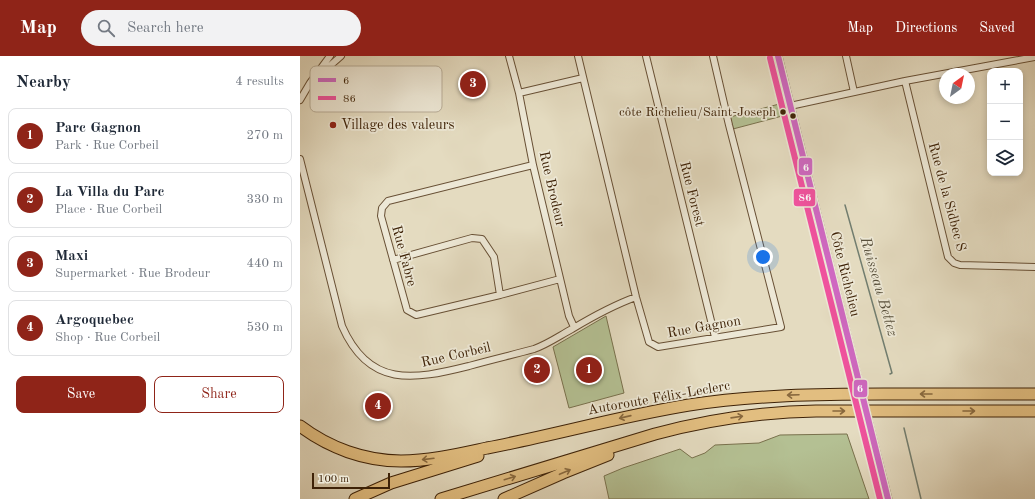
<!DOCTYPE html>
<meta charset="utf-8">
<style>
body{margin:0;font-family:"Old Standard TT",serif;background:#f2f2f3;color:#1f2937}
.controls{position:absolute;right:12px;top:12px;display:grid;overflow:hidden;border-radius:8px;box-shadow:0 2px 6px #0003}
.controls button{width:36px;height:36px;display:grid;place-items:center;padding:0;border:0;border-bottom:1px solid #e0e1e3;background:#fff;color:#1f2937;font:20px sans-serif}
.compass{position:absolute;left:639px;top:12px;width:36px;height:36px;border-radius:50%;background:#fff;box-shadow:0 2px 6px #0003;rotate:33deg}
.scale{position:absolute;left:12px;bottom:10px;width:78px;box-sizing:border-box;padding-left:4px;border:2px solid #3e2207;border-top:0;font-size:11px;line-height:14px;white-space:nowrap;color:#3e2207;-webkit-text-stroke:3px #ede8d6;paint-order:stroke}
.you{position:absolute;left:463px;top:201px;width:14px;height:14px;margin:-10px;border:3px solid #fff;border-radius:50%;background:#1a73e8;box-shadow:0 0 0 6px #1a73e833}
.badge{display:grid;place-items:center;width:26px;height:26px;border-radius:50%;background:#8f2418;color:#fff;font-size:13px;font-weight:700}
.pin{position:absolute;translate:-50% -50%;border:2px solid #fff;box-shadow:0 1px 4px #0006}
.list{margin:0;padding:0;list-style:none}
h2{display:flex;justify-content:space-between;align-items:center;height:52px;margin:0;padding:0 16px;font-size:17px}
h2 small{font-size:13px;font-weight:400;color:#747a83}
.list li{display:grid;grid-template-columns:26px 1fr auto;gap:12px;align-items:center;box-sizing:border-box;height:56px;margin:0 8px 8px;padding:0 8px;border:1px solid #e0e1e3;border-radius:8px}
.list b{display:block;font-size:15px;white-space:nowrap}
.list p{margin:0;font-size:13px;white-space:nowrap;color:#747a83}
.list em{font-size:13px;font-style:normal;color:#747a83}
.actions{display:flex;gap:8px;padding:12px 16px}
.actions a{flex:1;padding:9px 0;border:1px solid #8f2418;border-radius:8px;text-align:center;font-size:14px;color:#8f2418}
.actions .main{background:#8f2418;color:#fff}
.icon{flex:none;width:22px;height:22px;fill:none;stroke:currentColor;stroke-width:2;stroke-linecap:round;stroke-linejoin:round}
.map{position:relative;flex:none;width:735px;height:443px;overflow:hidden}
header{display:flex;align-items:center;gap:24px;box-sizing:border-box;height:56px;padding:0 20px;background:#8f2418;color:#fff}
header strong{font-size:19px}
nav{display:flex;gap:22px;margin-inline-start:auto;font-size:14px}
.search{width:280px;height:36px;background:#f2f2f3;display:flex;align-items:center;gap:10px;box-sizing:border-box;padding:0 14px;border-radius:22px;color:#747a83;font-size:15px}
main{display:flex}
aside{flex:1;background:#fff}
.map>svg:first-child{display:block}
.green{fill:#b4c093;stroke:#79714d}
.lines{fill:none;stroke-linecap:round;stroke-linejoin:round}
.stream{stroke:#727e70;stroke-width:1.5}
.minor-casing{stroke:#685035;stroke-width:8}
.tertiary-casing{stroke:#685035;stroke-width:9}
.motorway-casing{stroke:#3e2207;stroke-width:13}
.minor{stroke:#ede8d6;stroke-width:6}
.tertiary{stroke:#ede8d6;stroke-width:7}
.motorway{stroke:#e2be80;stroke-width:11}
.tertiary-bridge-casing{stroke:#685035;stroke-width:9;stroke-linecap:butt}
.tertiary-bridge{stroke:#ede8d6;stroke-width:7}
.bus-1-casing{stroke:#ede8d6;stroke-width:9}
.bus-2-casing{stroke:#ede8d6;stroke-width:9}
.bus-1{stroke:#cf68c1;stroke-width:6}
.bus-2{stroke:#ef529d;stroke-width:6}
.oneway{stroke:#88683d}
.bus-dot{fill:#3e2207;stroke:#ede8d6;stroke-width:1.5}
.poi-dot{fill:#8f2418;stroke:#ede8d6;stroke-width:1.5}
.labels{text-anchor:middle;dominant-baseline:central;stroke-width:3.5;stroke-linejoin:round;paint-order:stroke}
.bus-label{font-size:13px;fill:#3e2207;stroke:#ede8d6;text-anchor:end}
.poi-label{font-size:14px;fill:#3e2207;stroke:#ede8d6;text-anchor:start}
.street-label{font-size:14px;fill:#3e2207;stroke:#ede8d6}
.water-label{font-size:15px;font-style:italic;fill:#58503c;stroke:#ede8d6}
.key{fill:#ede8d6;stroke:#b8ad98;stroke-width:1}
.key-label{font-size:11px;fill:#3e2207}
.line-badge{stroke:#ede8d6;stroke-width:1.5}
.badge-label{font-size:11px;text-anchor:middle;font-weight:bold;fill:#fff}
</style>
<header>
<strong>Map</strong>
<div class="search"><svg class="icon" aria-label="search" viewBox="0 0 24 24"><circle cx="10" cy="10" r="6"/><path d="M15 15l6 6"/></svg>Search here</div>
<nav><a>Map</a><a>Directions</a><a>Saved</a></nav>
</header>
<main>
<aside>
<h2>Nearby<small>4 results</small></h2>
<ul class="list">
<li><span class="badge">1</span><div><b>Parc Gagnon</b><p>Park · Rue Corbeil</p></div><em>270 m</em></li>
<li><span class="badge">2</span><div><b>La Villa du Parc</b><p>Place · Rue Corbeil</p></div><em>330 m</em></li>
<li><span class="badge">3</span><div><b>Maxi</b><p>Supermarket · Rue Brodeur</p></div><em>440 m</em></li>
<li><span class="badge">4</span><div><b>Argoquebec</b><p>Shop · Rue Corbeil</p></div><em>530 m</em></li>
</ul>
<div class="actions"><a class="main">Save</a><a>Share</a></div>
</aside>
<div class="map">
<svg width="735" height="443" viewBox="0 0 735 443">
<rect width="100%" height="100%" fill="#e4dbc0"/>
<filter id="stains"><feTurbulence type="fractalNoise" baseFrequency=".005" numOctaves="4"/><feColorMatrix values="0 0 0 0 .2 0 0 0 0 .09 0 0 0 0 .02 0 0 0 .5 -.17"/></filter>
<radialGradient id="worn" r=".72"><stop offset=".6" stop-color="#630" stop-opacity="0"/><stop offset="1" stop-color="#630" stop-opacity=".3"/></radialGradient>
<path class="green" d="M 483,47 L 486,59 L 433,73 L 430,61 Z
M 306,260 L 324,337 L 269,352 L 253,291 Z
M 547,378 L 569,443 L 309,443 L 304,420 L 323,412 L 380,393 L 392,402 L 405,397 L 415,389 L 459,387 L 480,379 Z"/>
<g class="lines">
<path class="stream" d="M 545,149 L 592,317 L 590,318
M 604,372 L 621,443"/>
<defs>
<path id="minor" d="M 209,0 L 219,37 L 233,109 L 269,260 L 274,271
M 278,0 L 336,241 L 349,286 L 358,291 L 481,271 L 429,69 L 413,0
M 346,0 L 415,281
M 546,0 L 554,36
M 16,22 L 41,0
M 605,25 L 648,201 L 654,207 L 660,209 L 735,211
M 219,37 L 283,22
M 0,44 L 10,27 L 30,0
M 490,50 L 605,25 L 735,1
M 0,103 L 42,270 C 69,332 113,324 169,310 C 190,304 212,299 234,293 C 248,288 259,280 272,273 C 292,261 314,249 336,241
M 233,109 L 88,145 L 82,152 L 81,160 L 107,254 L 116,259 L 200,239 L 260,223
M 93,204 L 172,182 L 182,183 L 194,201 L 200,239"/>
<path id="tertiary" d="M 478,0 L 558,324
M 569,368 L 588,443"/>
<path id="motorway" d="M 0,370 C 29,392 65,405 101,405 C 130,405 159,398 187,392 C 255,379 321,360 389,349 C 454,339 519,338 584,338 C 635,338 685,338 735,338
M 55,443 L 91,427 L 178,400
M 141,443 L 355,378 C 407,364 462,356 516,355 L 735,355
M 204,443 L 263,417 L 308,399"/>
</defs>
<use href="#minor" class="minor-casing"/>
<use href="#tertiary" class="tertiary-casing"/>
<use href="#motorway" class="motorway-casing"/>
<use href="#minor" class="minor"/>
<use href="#tertiary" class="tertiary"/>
<use href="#motorway" class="motorway"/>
<defs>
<path id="tertiary-bridge" d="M 558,324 L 569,368"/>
</defs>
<use href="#tertiary-bridge" class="tertiary-bridge-casing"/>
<use href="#tertiary-bridge" class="tertiary-bridge"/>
<defs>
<path id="bus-1" d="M 478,0 L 588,443"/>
<path id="bus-2" d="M 470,2 L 580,443"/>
</defs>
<use href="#bus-1" class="bus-1-casing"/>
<use href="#bus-2" class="bus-2-casing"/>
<use href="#bus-1" class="bus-1"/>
<use href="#bus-2" class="bus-2"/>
</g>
<defs><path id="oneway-shaft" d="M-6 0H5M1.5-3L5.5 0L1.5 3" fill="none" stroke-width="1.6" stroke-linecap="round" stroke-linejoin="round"/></defs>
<g class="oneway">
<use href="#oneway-shaft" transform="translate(626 338) rotate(180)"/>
<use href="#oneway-shaft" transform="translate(493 339) rotate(178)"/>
<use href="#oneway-shaft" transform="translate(539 355)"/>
<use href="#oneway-shaft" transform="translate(669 355)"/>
<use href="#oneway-shaft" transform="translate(325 361) rotate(167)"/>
<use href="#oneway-shaft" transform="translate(437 361) rotate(-8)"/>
<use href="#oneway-shaft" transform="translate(128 403) rotate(173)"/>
<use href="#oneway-shaft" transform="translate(265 416) rotate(-23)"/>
<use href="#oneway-shaft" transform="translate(210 422) rotate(-17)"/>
</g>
<g class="bus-dot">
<circle cx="483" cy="56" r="3.5"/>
<circle cx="493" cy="60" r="3.5"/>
</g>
<circle class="poi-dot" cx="33" cy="69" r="4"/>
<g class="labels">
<g class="bus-label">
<text x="476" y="56">côte Richelieu/Saint-Joseph</text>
</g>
<g class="poi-label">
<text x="41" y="69">Village des valeurs</text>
</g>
<g class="street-label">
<text transform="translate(252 133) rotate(77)">Rue Brodeur</text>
<text transform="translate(392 138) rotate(76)">Rue Forest</text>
<text transform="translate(647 141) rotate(75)">Rue de la Sidbec S</text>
<text transform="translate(104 200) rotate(75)">Rue Fabre</text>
<text transform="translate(545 218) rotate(76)">Côte Richelieu</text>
<text transform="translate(404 271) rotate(-10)">Rue Gagnon</text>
<text transform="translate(156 299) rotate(-13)">Rue Corbeil</text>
<text transform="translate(359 342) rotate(-10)">Autoroute Félix-Leclerc</text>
</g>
<g class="water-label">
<text transform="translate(578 231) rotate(74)">Ruisseau Bettez</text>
</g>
</g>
<rect x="10" y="10" width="132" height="46" rx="6" class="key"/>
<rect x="18" y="22" width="18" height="4" fill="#cf68c1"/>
<rect x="18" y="40" width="18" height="4" fill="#ef529d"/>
<g class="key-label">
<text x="43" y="28">6</text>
<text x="43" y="46">86</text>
</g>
<g class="line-badge">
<rect x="498" y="101" width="15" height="19" rx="4" fill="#cf68c1"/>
<rect x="493" y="132" width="23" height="19" rx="4" fill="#ef529d"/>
<rect x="553" y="323" width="15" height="19" rx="4" fill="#cf68c1"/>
</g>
<g class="badge-label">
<text x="506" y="115">6</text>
<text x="505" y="145">86</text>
<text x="560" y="336">6</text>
</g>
<rect width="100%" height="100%" filter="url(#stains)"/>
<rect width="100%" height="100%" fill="url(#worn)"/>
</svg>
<div class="controls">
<button>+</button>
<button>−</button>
<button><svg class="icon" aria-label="layers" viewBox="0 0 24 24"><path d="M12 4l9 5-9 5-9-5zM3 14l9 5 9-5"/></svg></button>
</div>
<svg class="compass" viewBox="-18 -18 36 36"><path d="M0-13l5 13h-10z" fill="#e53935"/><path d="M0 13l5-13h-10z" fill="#747a83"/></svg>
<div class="scale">100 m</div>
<div class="you"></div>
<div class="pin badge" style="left:289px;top:314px">1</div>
<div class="pin badge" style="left:237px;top:314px">2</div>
<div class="pin badge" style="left:173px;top:28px">3</div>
<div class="pin badge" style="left:78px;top:350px">4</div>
</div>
</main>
